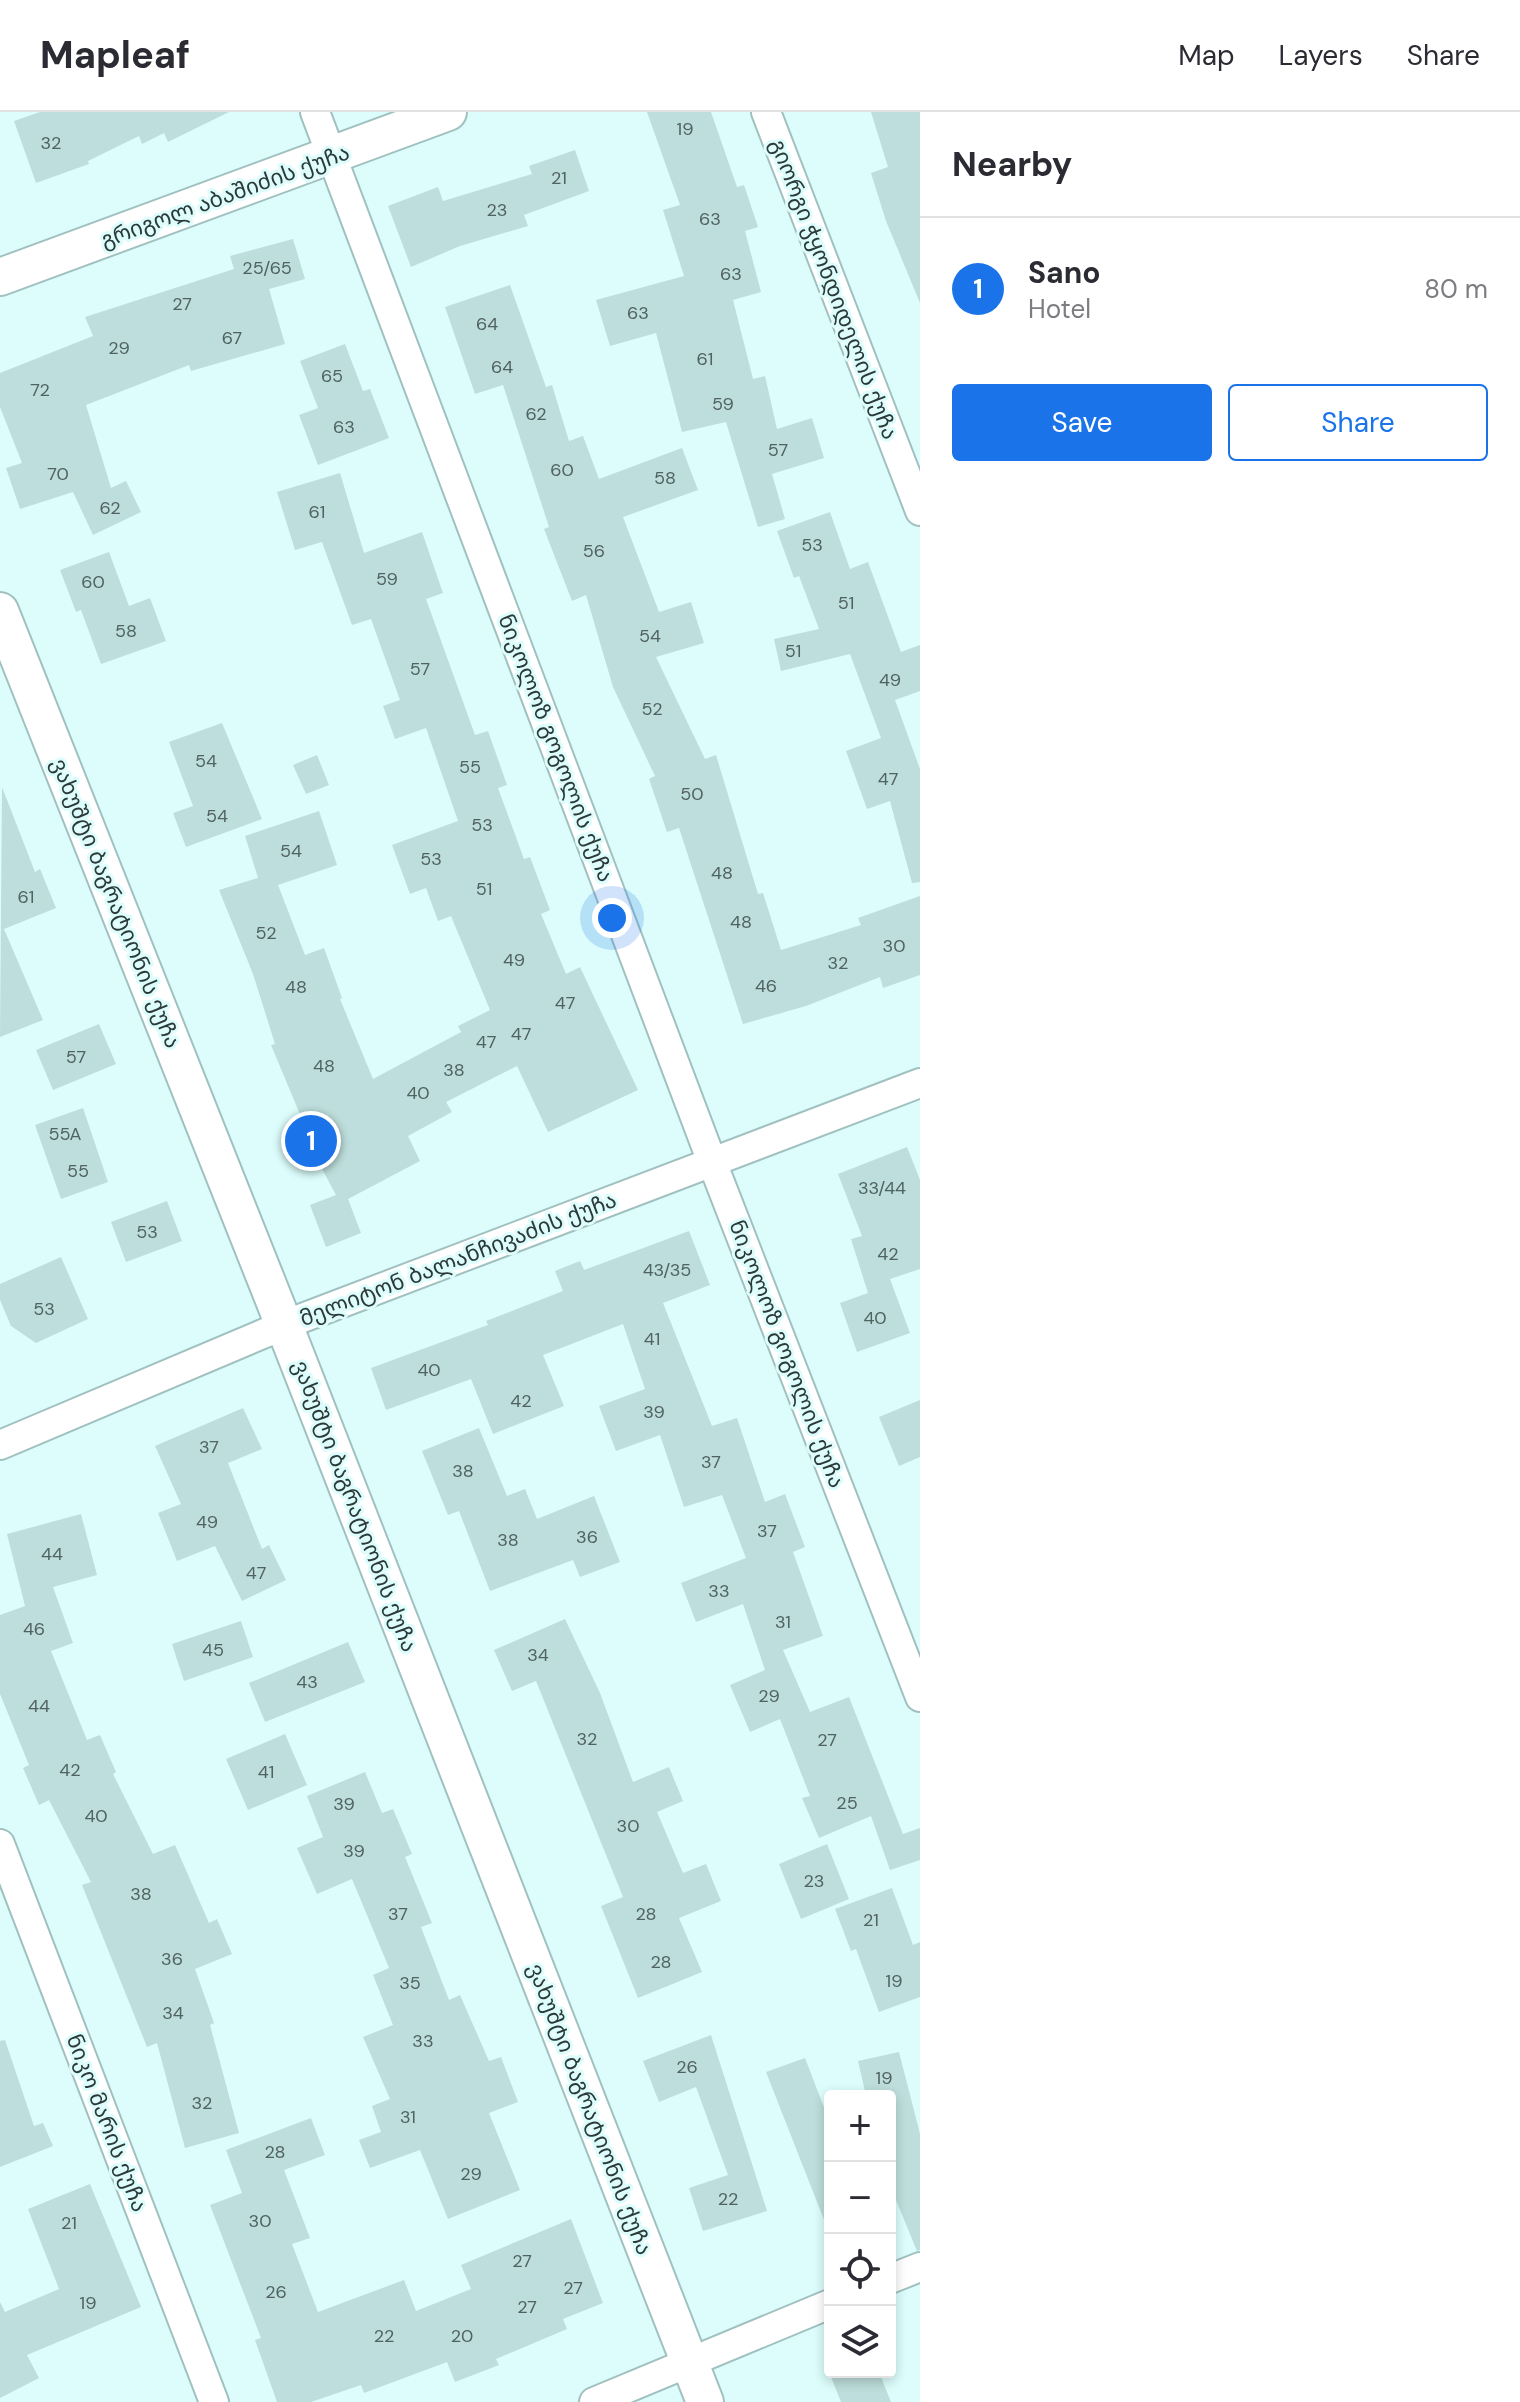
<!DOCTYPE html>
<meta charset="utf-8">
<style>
body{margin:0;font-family:"DM Sans","Noto Sans Georgian",sans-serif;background:#f2f2f3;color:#2b2b33}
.controls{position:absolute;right:24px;bottom:24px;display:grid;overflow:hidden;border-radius:8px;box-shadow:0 4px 12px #0003}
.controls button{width:72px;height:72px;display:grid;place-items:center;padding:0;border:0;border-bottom:2px solid #e1e1e2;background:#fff;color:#2b2b33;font:40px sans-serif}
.you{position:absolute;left:612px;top:806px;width:28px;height:28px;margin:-20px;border:6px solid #fff;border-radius:50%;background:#1a73e8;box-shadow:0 0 0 12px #1a73e833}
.badge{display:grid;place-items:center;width:52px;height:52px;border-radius:50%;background:#1a73e8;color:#fff;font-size:26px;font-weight:700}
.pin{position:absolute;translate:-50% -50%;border:4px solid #fff;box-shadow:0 2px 8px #0006}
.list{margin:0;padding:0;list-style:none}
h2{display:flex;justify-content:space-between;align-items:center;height:104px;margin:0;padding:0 32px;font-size:34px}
h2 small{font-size:26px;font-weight:400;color:#7c7c81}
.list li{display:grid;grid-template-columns:52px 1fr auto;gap:24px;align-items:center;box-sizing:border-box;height:144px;padding:0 32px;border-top:2px solid #e1e1e2}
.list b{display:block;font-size:30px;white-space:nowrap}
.list p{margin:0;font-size:26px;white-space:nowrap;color:#7c7c81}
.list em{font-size:26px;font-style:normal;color:#7c7c81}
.actions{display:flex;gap:16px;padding:24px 32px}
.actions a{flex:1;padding:18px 0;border:2px solid #1a73e8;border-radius:8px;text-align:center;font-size:28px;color:#1a73e8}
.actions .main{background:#1a73e8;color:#fff}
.icon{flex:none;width:44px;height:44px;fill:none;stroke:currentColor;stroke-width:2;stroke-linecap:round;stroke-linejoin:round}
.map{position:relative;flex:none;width:920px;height:2290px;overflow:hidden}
header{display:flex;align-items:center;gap:48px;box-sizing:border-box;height:112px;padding:0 40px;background:#fff;border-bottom:2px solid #e1e1e2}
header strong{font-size:38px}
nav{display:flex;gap:44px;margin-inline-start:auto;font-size:28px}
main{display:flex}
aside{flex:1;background:#fff}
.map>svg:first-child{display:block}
.building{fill:#bddedc}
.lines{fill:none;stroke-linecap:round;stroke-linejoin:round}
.minor-casing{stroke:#a1c1c0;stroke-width:32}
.tertiary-casing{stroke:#a1c1c0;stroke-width:40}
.minor{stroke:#fff;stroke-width:28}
.tertiary{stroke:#fff;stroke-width:36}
.labels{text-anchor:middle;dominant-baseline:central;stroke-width:6;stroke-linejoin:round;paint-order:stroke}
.number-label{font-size:18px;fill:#506261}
.street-label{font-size:22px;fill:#2c3938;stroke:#dcfdfc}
</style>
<header>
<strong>Mapleaf</strong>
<nav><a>Map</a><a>Layers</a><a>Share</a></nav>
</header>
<main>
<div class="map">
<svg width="920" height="2290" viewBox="0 0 920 2290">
<rect width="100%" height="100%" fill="#dcfdfc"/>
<path class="building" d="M 40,0 L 229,0 L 168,30 L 164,21 L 142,32 L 139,24 L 88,49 L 89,52 L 36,71 L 14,9 Z
M 647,0 L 711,0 L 737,75 L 744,73 L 758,115 L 745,119 L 761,180 L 733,188 L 753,267 L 765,264 L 777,317 L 812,306 L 824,346 L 772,362 L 785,407 L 758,415 L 726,310 L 682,320 L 656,221 L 610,234 L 596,188 L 684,164 L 663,98 L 680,93 Z
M 871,0 L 920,0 L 920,191 L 886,109 L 871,61 L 888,55 Z
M 575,38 L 589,79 L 524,103 L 528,114 L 460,134 L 411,155 L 388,94 L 438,75 L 443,89 L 532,62 L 529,54 Z
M 293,127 L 305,167 L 269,177 L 285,232 L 191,259 L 189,253 L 86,293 L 111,376 L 126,369 L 141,400 L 93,423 L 73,380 L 20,397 L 6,356 L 22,351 L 0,295 L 0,261 L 93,224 L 85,205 L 234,157 L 230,144 Z
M 510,173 L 546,275 L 552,273 L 569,329 L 583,324 L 599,367 L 682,336 L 698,378 L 623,405 L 659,500 L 691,490 L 704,531 L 656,545 L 705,647 L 716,643 L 758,782 L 763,781 L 781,838 L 861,813 L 858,806 L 920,784 L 920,863 L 883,876 L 880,865 L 806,894 L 743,912 L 679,716 L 667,720 L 649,667 L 655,664 L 613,575 L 586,483 L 572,489 L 544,417 L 549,415 L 503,273 L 475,282 L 445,195 Z
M 345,232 L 363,279 L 370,277 L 389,326 L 318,353 L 299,303 L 318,296 L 300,249 Z
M 340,361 L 364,441 L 422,420 L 443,481 L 426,487 L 475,623 L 488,619 L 507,673 L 498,676 L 524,747 L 530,745 L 550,798 L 541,802 L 566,862 L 580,855 L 638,978 L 548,1020 L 517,954 L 446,990 L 452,1000 L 408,1024 L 420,1049 L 348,1087 L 361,1121 L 326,1135 L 310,1093 L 336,1083 L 309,1033 L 312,1031 L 271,933 L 275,932 L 253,862 L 219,778 L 258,766 L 245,724 L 319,699 L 337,753 L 278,773 L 305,843 L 324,836 L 342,886 L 340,887 L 373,967 L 461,920 L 458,914 L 490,898 L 451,804 L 438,809 L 426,776 L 410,782 L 392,733 L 458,709 L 426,616 L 395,627 L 383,594 L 400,588 L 371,507 L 352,513 L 322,430 L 295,438 L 277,380 Z
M 830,400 L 850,457 L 868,450 L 901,540 L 920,533 L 920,579 L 895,588 L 920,657 L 920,770 L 912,771 L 890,689 L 867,697 L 846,639 L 881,626 L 850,542 L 781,559 L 774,527 L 819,517 L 799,464 L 794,466 L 777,419 Z
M 109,440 L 129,494 L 150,486 L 166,529 L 101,552 L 81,498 L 76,500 L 60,458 Z
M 222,611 L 262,707 L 186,735 L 173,701 L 193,694 L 169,630 Z
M 317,643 L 329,673 L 306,682 L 293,653 Z
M 2,675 L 35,760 L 40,757 L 56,796 L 4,817 L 43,908 L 0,925 Z
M 99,912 L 116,952 L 53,978 L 36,938 Z
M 83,996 L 108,1070 L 61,1087 L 35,1013 Z
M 907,1035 L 920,1068 L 920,1157 L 890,1167 L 910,1221 L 857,1240 L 840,1191 L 868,1181 L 851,1127 L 862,1124 L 838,1062 Z
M 167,1089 L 182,1129 L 126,1150 L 111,1110 Z
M 689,1119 L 710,1173 L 663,1191 L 712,1314 L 737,1306 L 765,1390 L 785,1382 L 805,1435 L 793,1440 L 823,1524 L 783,1538 L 810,1600 L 849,1585 L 903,1722 L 920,1716 L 920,1748 L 890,1758 L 871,1704 L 819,1726 L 802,1686 L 810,1684 L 780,1607 L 750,1620 L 730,1573 L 765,1558 L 743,1492 L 696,1510 L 681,1471 L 746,1446 L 722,1383 L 684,1395 L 660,1323 L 616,1339 L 599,1294 L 645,1277 L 623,1212 L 543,1243 L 564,1294 L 493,1322 L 471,1267 L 386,1298 L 371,1256 L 488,1213 L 486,1209 L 563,1179 L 555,1159 L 580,1149 L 584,1158 Z
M 61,1145 L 88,1207 L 36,1231 L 11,1214 L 0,1188 L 0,1172 Z
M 920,1288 L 920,1345 L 899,1354 L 879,1305 Z
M 243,1296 L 262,1337 L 228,1351 L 262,1437 L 269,1433 L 286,1468 L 242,1489 L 215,1434 L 177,1449 L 158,1401 L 181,1392 L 155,1334 Z
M 479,1316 L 507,1384 L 525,1377 L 537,1407 L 594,1384 L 620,1450 L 580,1465 L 573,1448 L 490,1479 L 459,1399 L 448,1403 L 422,1339 Z
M 81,1402 L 97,1463 L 53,1475 L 73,1531 L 51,1539 L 87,1628 L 100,1623 L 116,1660 L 113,1662 L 153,1742 L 175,1733 L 209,1811 L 217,1807 L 232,1842 L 195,1857 L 214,1911 L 210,1913 L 239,2021 L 185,2036 L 157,1931 L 147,1935 L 82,1773 L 91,1770 L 49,1688 L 39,1693 L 23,1656 L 29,1653 L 0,1582 L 0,1503 L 25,1494 L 7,1422 Z
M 565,1507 L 600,1581 L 633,1670 L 669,1655 L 683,1689 L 657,1700 L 683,1761 L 706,1752 L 721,1789 L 679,1806 L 702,1860 L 638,1886 L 601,1794 L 623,1785 L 536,1569 L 512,1579 L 494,1538 Z
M 241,1509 L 253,1545 L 184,1569 L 172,1532 Z
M 348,1530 L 365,1570 L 265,1610 L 249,1571 Z
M 285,1622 L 307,1673 L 248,1698 L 226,1647 Z
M 365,1660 L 382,1701 L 393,1697 L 412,1742 L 405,1745 L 432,1811 L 421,1815 L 449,1888 L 460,1883 L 489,1949 L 501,1945 L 518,1990 L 489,2001 L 520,2078 L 448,2107 L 420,2038 L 370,2056 L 359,2028 L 381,2020 L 372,1994 L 390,1987 L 363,1925 L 393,1913 L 373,1863 L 389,1856 L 352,1767 L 317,1782 L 297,1736 L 323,1725 L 307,1684 Z
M 827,1732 L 849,1787 L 801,1807 L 779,1752 Z
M 892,1776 L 913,1833 L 920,1830 L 920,1885 L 879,1900 L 856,1837 L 851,1839 L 835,1797 Z
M 711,1923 L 767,2099 L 703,2119 L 689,2076 L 728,2063 L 696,1975 L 659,1990 L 643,1949 Z
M 5,1928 L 34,2014 L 43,2011 L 53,2034 L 0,2055 L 0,1929 Z
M 899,1940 L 920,2022 L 920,2138 L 917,2139 L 896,2088 L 890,2090 L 890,1984 L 866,1984 L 858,1949 Z
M 805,1946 L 830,2011 L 828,2118 L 766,1960 Z
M 311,2006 L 325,2043 L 284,2058 L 310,2126 L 292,2132 L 318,2200 L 404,2168 L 416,2199 L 471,2177 L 461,2153 L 571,2107 L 603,2191 L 563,2207 L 567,2217 L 496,2247 L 499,2253 L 455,2270 L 447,2250 L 364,2281 L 361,2273 L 311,2290 L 277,2290 L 255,2228 L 261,2226 L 210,2093 L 242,2081 L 226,2038 Z
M 90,2072 L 141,2195 L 27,2243 L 39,2266 L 0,2286 L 0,2190 L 5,2200 L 59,2177 L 28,2097 Z
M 829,2260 L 879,2260 L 891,2290 L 841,2290 Z"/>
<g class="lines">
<defs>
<path id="minor" d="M 315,0 L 712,1050 L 920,1585
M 766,0 L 920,399
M 0,1333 L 284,1213 L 920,971
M 0,1732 L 214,2290
M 890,2167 L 920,2155
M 594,2290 L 830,2192"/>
<path id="tertiary" d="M 0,165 L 448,0
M 0,499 L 284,1213 L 705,2290"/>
</defs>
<use href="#minor" class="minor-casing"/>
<use href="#tertiary" class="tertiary-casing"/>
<use href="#minor" class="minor"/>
<use href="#tertiary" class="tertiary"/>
</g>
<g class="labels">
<g class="number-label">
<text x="685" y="17">19</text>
<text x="51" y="31">32</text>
<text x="559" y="66">21</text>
<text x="497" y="98">23</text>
<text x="710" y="107">63</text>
<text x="267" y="156">25/65</text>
<text x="731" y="162">63</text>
<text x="182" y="192">27</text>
<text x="638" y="201">63</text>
<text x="487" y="212">64</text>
<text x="232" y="226">67</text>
<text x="119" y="236">29</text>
<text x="705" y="247">61</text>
<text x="502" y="255">64</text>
<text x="332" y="264">65</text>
<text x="40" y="278">72</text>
<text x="723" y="292">59</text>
<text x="536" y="302">62</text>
<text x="344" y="315">63</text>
<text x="778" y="338">57</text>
<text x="562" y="358">60</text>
<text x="58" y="362">70</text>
<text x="665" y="366">58</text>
<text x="110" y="396">62</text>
<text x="317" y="400">61</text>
<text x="812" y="433">53</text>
<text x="594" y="439">56</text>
<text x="387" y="467">59</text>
<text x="93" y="470">60</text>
<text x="846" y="491">51</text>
<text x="126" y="519">58</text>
<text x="650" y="524">54</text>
<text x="793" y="539">51</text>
<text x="420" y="557">57</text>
<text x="890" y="568">49</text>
<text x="652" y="597">52</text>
<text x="206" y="649">54</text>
<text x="470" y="655">55</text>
<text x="888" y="667">47</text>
<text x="692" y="682">50</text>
<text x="217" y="704">54</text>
<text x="482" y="713">53</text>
<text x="291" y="739">54</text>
<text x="431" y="747">53</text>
<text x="722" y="761">48</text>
<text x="484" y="777">51</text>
<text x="26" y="785">61</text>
<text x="741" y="810">48</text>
<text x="266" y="821">52</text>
<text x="894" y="834">30</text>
<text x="514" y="848">49</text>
<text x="838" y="851">32</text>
<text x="766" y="874">46</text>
<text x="296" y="875">48</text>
<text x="565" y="891">47</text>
<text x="521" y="922">47</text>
<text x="486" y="930">47</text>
<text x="76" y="945">57</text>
<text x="324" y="954">48</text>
<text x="454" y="958">38</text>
<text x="418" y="981">40</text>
<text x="65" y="1022">55A</text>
<text x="78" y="1059">55</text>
<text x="882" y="1076">33/44</text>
<text x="147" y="1120">53</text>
<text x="888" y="1142">42</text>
<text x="667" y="1158">43/35</text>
<text x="44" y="1197">53</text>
<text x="875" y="1206">40</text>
<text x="652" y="1227">41</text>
<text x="429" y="1258">40</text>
<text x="521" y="1289">42</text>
<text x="654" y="1300">39</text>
<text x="209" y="1335">37</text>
<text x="711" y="1350">37</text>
<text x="463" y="1359">38</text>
<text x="207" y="1410">49</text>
<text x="767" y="1419">37</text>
<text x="587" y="1425">36</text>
<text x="508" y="1428">38</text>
<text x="52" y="1442">44</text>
<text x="256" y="1461">47</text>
<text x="719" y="1479">33</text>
<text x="783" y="1510">31</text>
<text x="34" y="1517">46</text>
<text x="213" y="1538">45</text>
<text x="538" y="1543">34</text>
<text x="307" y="1570">43</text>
<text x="769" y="1584">29</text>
<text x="39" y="1594">44</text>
<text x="587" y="1627">32</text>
<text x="827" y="1628">27</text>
<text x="70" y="1658">42</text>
<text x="266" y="1660">41</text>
<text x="847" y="1691">25</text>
<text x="344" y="1692">39</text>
<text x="96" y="1704">40</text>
<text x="628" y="1714">30</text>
<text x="354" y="1739">39</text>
<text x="814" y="1769">23</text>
<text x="141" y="1782">38</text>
<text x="398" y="1802">37</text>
<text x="646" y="1802">28</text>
<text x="871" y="1808">21</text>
<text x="172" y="1847">36</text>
<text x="661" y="1850">28</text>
<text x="894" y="1869">19</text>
<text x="410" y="1871">35</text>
<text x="173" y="1901">34</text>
<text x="423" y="1929">33</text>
<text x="687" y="1955">26</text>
<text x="884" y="1966">19</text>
<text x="202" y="1991">32</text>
<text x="408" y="2005">31</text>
<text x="275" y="2040">28</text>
<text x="471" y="2062">29</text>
<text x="728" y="2087">22</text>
<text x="260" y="2109">30</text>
<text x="69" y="2111">21</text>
<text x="522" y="2149">27</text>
<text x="573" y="2176">27</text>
<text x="276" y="2180">26</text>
<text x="88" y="2191">19</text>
<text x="527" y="2195">27</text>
<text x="384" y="2224">22</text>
<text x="462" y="2224">20</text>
</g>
<g class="street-label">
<text transform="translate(225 84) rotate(-20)">გრიგოლ აბაშიძის ქუჩა</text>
<text transform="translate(834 177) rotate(69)">გიორგი ჭყონდიდელის ქუჩა</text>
<text transform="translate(556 636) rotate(69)">ნიკოლოზ გოგოლის ქუჩა</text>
<text transform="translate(116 791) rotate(68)">ვახუშტი ბაგრატიონის ქუჩა</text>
<text transform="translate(458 1147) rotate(-21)">მელიტონ ბალანჩივაძის ქუჩა</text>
<text transform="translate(787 1242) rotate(69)">ნიკოლოზ გოგოლის ქუჩა</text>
<text transform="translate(355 1394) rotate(69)">ვახუშტი ბაგრატიონის ქუჩა</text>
<text transform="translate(590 1997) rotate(69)">ვახუშტი ბაგრატიონის ქუჩა</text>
<text transform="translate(107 2011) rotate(69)">ნიკო მარის ქუჩა</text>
</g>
</g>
</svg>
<div class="controls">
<button>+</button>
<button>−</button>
<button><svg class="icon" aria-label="locate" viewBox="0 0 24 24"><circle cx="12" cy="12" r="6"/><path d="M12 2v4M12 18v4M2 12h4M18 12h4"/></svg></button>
<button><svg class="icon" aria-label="layers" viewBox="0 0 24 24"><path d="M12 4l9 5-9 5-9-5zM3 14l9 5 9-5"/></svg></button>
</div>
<div class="you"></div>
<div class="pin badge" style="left:311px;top:1029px">1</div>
</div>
<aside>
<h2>Nearby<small></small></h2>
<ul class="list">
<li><span class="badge">1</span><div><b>Sano</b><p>Hotel</p></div><em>80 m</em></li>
</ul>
<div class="actions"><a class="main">Save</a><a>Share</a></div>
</aside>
</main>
